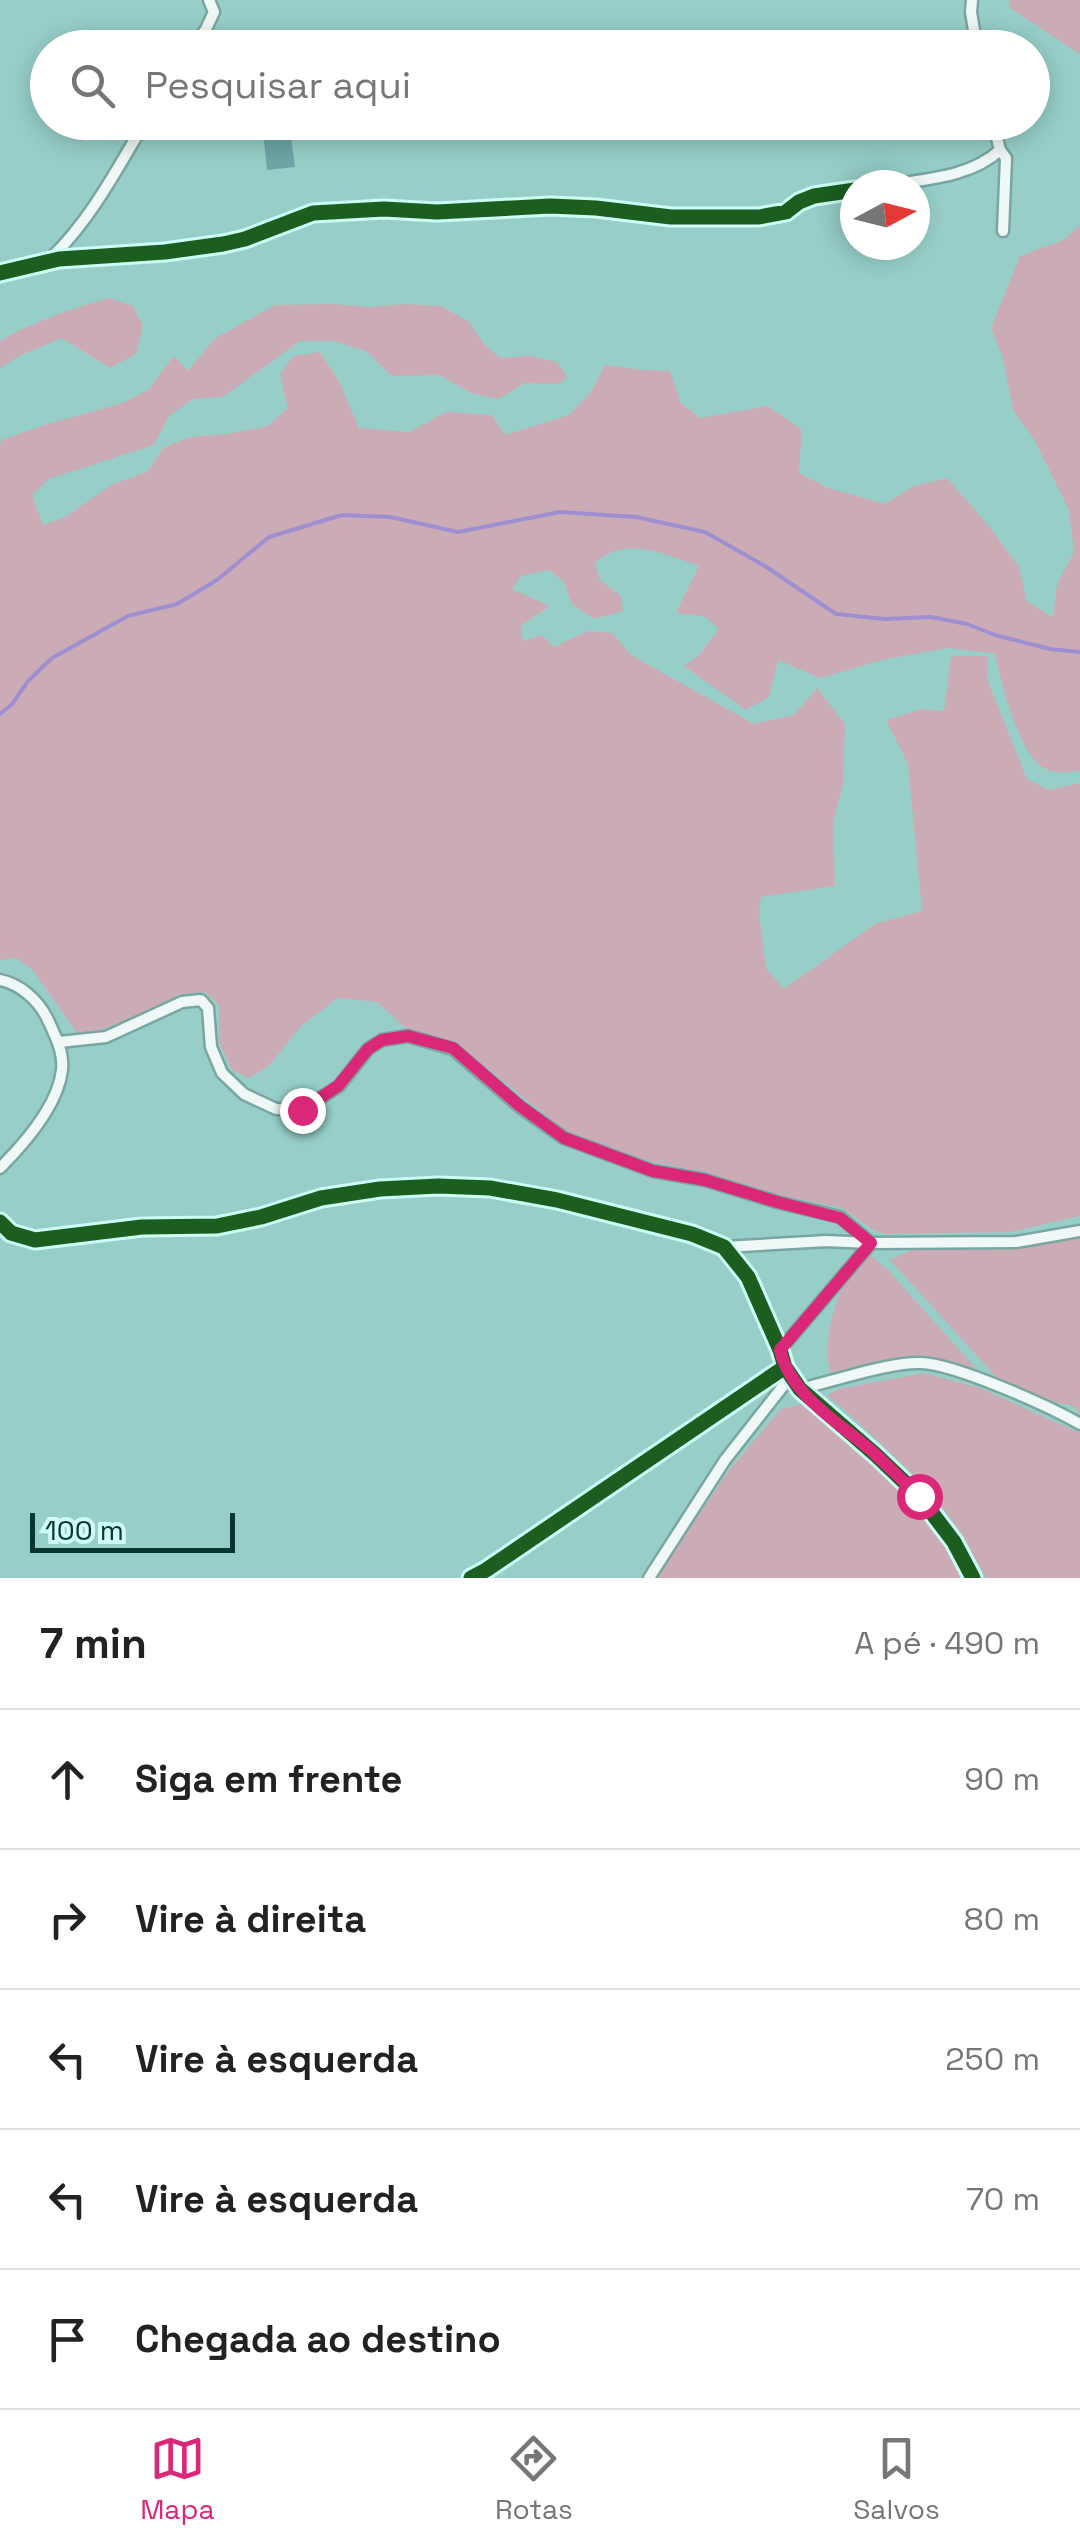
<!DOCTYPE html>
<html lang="pt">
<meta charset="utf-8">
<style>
body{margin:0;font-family:"Space Grotesk",sans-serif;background:#f6f6f6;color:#222}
.compass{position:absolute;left:840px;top:170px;width:90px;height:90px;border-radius:50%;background:#fff;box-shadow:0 5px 25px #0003;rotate:83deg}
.scale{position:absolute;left:30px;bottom:25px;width:205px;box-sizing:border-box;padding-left:10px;border:5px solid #083732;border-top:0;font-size:28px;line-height:35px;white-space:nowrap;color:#083732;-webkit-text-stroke:8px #cefdf6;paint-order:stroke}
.stop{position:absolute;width:30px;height:30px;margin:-22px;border:8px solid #db2777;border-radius:50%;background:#fff}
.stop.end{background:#db2777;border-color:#fff;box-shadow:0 2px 10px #0008}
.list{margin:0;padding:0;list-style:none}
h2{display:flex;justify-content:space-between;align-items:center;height:130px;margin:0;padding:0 40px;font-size:42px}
h2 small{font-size:32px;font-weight:400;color:#767676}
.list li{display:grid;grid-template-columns:65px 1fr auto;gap:30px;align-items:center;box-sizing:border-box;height:140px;padding:0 40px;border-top:2px solid #e0e0e0}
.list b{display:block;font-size:38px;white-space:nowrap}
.list em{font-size:32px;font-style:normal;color:#767676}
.icon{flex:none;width:55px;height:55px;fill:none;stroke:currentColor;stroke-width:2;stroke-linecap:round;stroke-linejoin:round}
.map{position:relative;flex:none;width:1080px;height:1578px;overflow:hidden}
.search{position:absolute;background:#fff;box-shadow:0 5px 25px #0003;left:30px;right:30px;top:30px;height:110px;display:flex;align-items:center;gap:25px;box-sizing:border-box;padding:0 35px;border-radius:55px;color:#767676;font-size:38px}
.sheet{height:830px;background:#fff}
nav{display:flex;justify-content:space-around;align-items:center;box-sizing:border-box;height:140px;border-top:2px solid #e0e0e0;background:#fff;font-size:28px;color:#767676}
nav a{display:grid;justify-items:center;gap:5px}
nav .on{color:#db2777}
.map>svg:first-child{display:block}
.green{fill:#cbacb6}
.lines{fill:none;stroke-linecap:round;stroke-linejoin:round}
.stream{stroke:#9f8fd1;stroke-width:4}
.building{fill:#6ea6a6}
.minor-casing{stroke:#79a6a1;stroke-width:15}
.minor{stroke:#eff8f7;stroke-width:10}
.cycleway-casing{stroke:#cefdf6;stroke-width:21}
.cycleway{stroke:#1b5e20;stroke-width:15}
.route{stroke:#db2777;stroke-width:12}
</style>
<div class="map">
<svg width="1080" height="1578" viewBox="0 0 1080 1578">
<rect width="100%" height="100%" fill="#97cfc8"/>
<path class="green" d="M 1009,0 L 1080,0 L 1080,54 L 1009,7 Z
M 1080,225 L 1080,770 C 1068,774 1052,774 1041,766 C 1019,752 1000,679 995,654 L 949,648 L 886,659 L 820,678 L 778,660 L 769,697 L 746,710 L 684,666 L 700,654 L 719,629 L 706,617 L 676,613 L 699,566 C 665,554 625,535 595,563 L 600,580 L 621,596 L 623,611 L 594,619 L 572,604 L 564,582 L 549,570 L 521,576 L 512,589 L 550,606 L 521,626 L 523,641 L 542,635 L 554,647 L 588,631 L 612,633 L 631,655 L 754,724 L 794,715 L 817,688 L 845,724 L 843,785 L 833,822 L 835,886 L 761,897 L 759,912 L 766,968 L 784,989 L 875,924 L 922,911 L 908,764 L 886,720 L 922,709 L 944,711 L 951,656 L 988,656 L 987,679 L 1027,779 L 1049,790 L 1080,783 L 1080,1216 L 1012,1232 L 885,1234 L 870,1228 L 842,1208 L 775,1194 L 708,1173 L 648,1161 L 566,1131 L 455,1043 L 407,1029 L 377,1002 L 338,998 L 302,1025 L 268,1067 L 249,1078 L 232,1070 L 219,1042 L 219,1005 L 205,992 L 180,994 L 150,1010 L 104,1029 L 77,1033 L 32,969 L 16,958 L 0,960 L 0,444 L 2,440 L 44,425 L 123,403 L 148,390 L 174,356 L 188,371 L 214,339 L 275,305 L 333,304 L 370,307 L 404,304 L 441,306 L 469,322 L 484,344 L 500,358 L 531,356 L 557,362 L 567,377 L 558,384 L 525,383 L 498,399 L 471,393 L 439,375 L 392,376 L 366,351 L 333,341 L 300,341 L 223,397 L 193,399 L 169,416 L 154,445 L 49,479 L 32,495 L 43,525 L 65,517 L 113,484 L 147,472 L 163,448 L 190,437 L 227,434 L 268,426 L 288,408 L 280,375 L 293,356 L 320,352 L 339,381 L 359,428 L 410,432 L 446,412 L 492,415 L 505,435 L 569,415 L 591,392 L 605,365 L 643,370 L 670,371 L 680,402 L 700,418 L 768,406 L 802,430 L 799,473 L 828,488 L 885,504 L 914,486 L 947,478 L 988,525 L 1019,567 L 1027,602 L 1053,617 L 1057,584 L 1074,552 L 1069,510 L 1034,439 L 1013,410 L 1003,358 L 991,328 L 1020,256 L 1064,240 Z
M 109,298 L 133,306 L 143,326 L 136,354 L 110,368 L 62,338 L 19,356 L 0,368 L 0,341 C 34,321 71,309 109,298 Z
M 1080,1236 L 1080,1413 L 1073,1406 L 1038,1399 L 997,1378 L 890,1260 L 912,1250 L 1009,1249 L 1064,1241 Z
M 870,1255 L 888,1270 L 982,1375 L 945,1363 L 834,1379 C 818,1355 835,1294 851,1271 C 856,1265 863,1260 870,1255 Z
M 924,1373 L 980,1388 L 1080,1433 L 1080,1578 L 986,1578 L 962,1534 L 927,1487 L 846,1411 L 827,1396 L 838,1389 Z
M 802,1404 L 831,1421 L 926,1516 L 955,1562 L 960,1578 L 656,1578 L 730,1469 L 781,1409 Z"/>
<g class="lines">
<path class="stream" d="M 0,714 L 12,704 L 28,681 L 52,658 L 128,616 L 177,604 L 217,580 L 269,537 L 342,515 L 390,517 L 458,532 L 560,512 L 636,517 L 705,532 L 765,566 L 836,614 L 885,619 L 931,617 L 967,624 L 995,635 L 1050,649 L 1080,652"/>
</g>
<path class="building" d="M 291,137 L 295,167 L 267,170 L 264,140 Z"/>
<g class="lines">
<defs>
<path id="minor" d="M 972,0 L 971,12 L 977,48
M 193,48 L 206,29 L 214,12 L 209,0
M 993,122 L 1000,150 L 1006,158 L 1003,231
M 889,185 C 926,179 971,177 1000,150
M 49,260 C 90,221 116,171 145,122
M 0,273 L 59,259 L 165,252 L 223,244 L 245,239 L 313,213 L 384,209 L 437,212 L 550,206 L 596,208 L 671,217 L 759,217 L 786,212 L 799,202 L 814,196 L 855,190
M 0,980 C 20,984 38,1000 47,1018 C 55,1035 64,1052 62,1070 C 58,1106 24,1144 0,1168
M 59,1042 L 106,1037 L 182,1002 L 201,1000 L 208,1008 L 211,1047 L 222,1073 L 244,1094 L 276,1109 L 302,1110 L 339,1086 L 368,1049 L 382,1040 L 408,1036 L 453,1049 L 520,1107 L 564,1138 L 653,1171 L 705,1180 L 777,1202 L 840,1217 L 871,1243
M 0,1222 L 11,1233 L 35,1240 L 142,1227 L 217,1226 L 261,1217 L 321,1198 L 380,1189 L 438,1186 L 490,1188 L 557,1200 L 692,1234 L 724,1247 L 748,1277 L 780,1350 L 785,1367 L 800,1389 L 876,1455 L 919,1496 L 954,1542 L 973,1578
M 724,1247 L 826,1241 L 870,1243
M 780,1350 L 871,1243 L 1016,1242 L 1080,1231
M 800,1389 C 834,1381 889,1362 921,1363 C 955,1364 1049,1406 1080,1424
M 471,1578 L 486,1570 L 785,1367
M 649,1578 L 725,1460 L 791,1376"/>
</defs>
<use href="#minor" class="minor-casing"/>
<use href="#minor" class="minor"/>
<defs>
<path id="cycleway" d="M 0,273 L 59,259 L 165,252 L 223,244 L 245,239 L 313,213 L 384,209 L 437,212 L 550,206 L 596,208 L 671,217 L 759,217 L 786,212 L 799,202 L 814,196 L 855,190
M 0,1222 L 11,1233 L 35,1240 L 142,1227 L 217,1226 L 261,1217 L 321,1198 L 380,1189 L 438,1186 L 490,1188 L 557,1200 L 692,1234 L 724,1247 L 748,1277 L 780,1350 L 785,1367 L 800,1389 L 876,1455 L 919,1496 L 954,1542 L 973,1578
M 471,1578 L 486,1570 L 785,1367"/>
</defs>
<use href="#cycleway" class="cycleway-casing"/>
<use href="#cycleway" class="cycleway"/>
</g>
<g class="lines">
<path class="route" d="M 302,1110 L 338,1086 L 368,1049 L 382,1040 L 408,1036 L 453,1048 L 520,1106 L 564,1138 L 653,1171 L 705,1180 L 777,1202 L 840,1218 L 871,1243 L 780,1350 C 791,1396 840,1423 874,1453 C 889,1467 904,1482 919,1496"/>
</g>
</svg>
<svg class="compass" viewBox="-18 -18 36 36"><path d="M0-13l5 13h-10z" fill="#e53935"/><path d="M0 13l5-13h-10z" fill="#767676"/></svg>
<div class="scale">100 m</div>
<div class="stop" style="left:919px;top:1496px"></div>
<div class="stop end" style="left:302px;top:1110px"></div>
<div class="search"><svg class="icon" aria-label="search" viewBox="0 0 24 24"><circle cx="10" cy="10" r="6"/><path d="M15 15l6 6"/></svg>Pesquisar aqui</div>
</div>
<section class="sheet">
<h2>7 min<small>A pé · 490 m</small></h2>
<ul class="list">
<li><svg class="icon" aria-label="ahead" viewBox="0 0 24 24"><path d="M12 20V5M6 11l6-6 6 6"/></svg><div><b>Siga em frente</b></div><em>90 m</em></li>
<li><svg class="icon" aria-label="right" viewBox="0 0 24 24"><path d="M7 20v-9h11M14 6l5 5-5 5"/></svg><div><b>Vire à direita</b></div><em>80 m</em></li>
<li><svg class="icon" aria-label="left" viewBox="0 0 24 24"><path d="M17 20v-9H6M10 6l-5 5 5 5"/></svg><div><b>Vire à esquerda</b></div><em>250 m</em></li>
<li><svg class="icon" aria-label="left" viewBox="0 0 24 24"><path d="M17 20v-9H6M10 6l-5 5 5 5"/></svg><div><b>Vire à esquerda</b></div><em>70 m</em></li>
<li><svg class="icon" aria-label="arrive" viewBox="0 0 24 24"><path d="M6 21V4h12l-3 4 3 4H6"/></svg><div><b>Chegada ao destino</b></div></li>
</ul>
</section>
<nav>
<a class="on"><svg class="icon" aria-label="map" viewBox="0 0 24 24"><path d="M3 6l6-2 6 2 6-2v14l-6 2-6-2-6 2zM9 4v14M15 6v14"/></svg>Mapa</a>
<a><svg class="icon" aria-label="directions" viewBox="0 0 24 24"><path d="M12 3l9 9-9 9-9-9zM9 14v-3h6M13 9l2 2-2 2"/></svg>Rotas</a>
<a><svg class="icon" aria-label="saved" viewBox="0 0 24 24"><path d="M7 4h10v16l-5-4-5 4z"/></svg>Salvos</a>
</nav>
